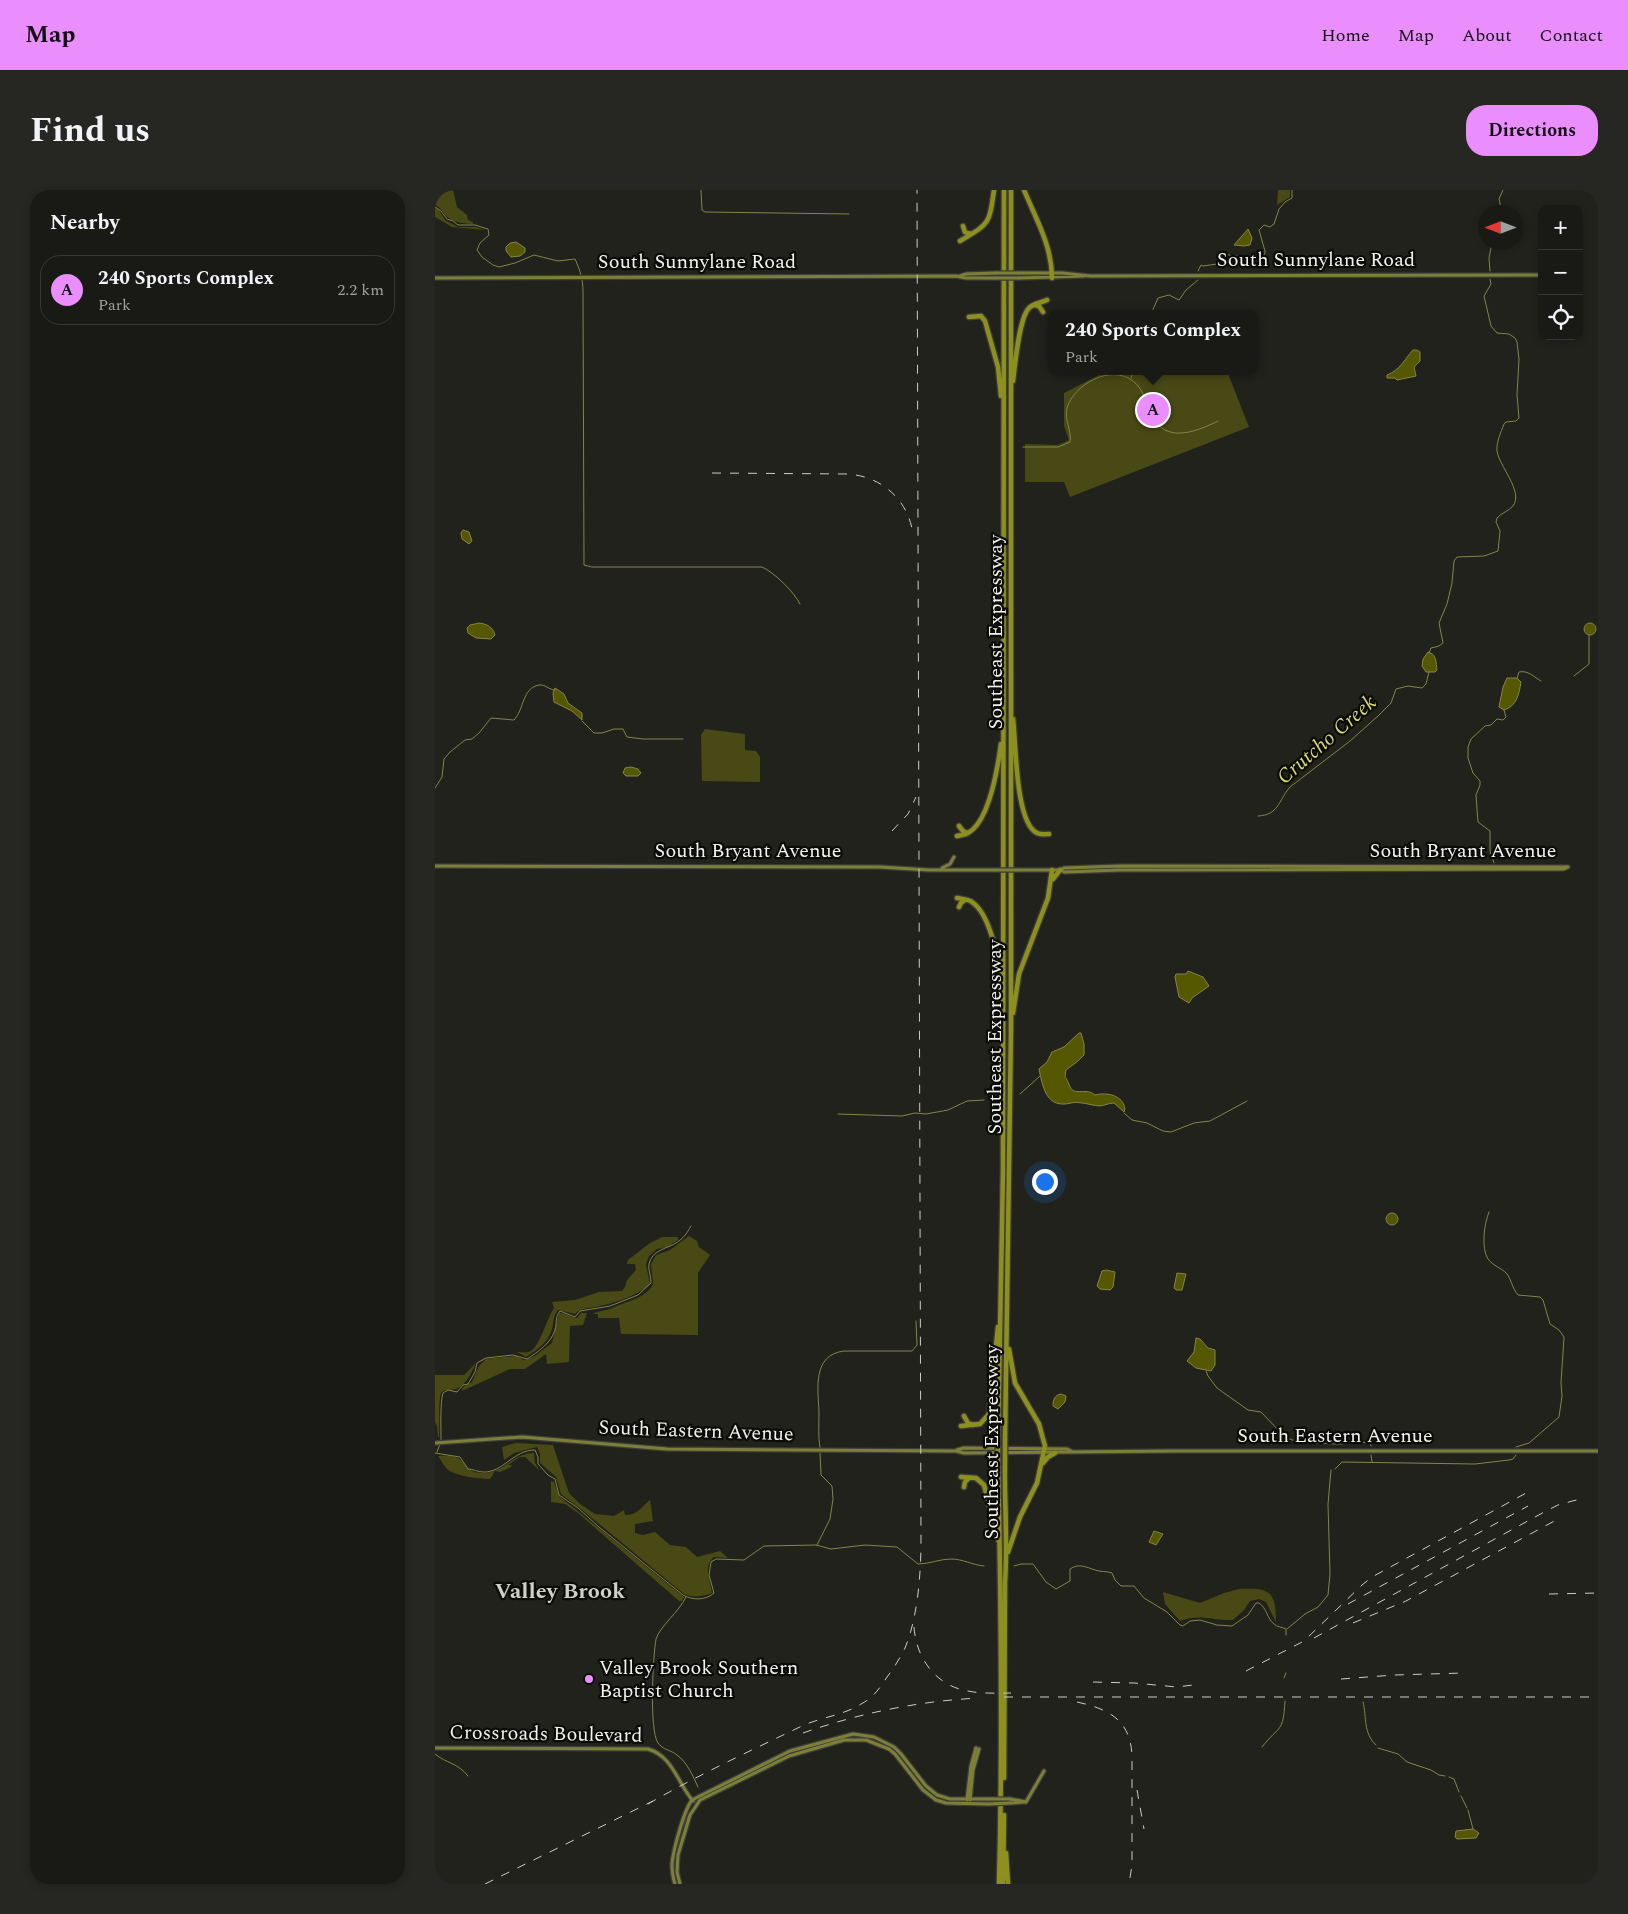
<!DOCTYPE html>
<meta charset="utf-8">
<style>
body{margin:0;font-family:Spectral,serif;background:#262722;color:#f1f3f6}
.controls{position:absolute;right:15px;top:15px;display:grid;overflow:hidden;border-radius:10px;box-shadow:0 2px 8px #0003}
.controls button{width:45px;height:45px;display:grid;place-items:center;padding:0;border:0;border-bottom:1px solid #373834;background:#191a15;color:#f1f3f6;font:25px sans-serif}
.compass{position:absolute;left:1043px;top:15px;width:45px;height:45px;border-radius:50%;background:#191a15;box-shadow:0 2px 8px #0003;rotate:270deg}
.you{position:absolute;left:609px;top:991px;width:18px;height:18px;margin:-12px;border:4px solid #fff;border-radius:50%;background:#1a73e8;box-shadow:0 0 0 8px #1a73e833}
.badge{display:grid;place-items:center;width:32px;height:32px;border-radius:50%;background:#ea8dfd;color:#111;font-size:16px;font-weight:700}
.pin{position:absolute;translate:-50% -50%;border:2px solid #fff;box-shadow:0 1px 5px #0006}
.popup{position:absolute;left:613px;top:120px;width:210px;height:65px;box-sizing:border-box;display:grid;place-content:center;border-radius:10px;background:#191a15;filter:drop-shadow(0 1px 4px #0005);font-size:16px;white-space:nowrap;color:#9fa1a0}
.popup b{font-size:19px;color:#f1f3f6}
.popup::after{content:'';position:absolute;left:50%;top:100%;margin-left:-10px;border:10px solid transparent;border-top-color:#191a15}
.list{margin:0;padding:0;list-style:none}
h2{display:flex;justify-content:space-between;align-items:center;height:65px;margin:0;padding:0 20px;font-size:21px}
h2 small{font-size:16px;font-weight:400;color:#9fa1a0}
.list li{display:grid;grid-template-columns:32px 1fr auto;gap:15px;align-items:center;box-sizing:border-box;height:70px;margin:0 10px 10px;padding:0 10px;border:1px solid #373834;border-radius:20px}
.list b{display:block;font-size:19px;white-space:nowrap}
.list p{margin:0;font-size:16px;white-space:nowrap;color:#9fa1a0}
.list em{font-size:16px;font-style:normal;color:#9fa1a0}
.icon{flex:none;width:28px;height:28px;fill:none;stroke:currentColor;stroke-width:2;stroke-linecap:round;stroke-linejoin:round}
.map{position:relative;flex:none;width:1163px;height:1694px;overflow:hidden;border-radius:20px}
header{display:flex;align-items:center;gap:30px;box-sizing:border-box;height:70px;padding:0 25px;background:#ea8dfd;color:#111}
header strong{font-size:24px}
nav{display:flex;gap:28px;margin-inline-start:auto;font-size:18px}
.intro{display:flex;align-items:center;justify-content:space-between;box-sizing:border-box;height:120px;padding:0 30px}
h1{margin:0;font-size:35px}
.button{padding:12px 22px;border-radius:20px;background:#ea8dfd;color:#111;font-size:18px;font-weight:700}
main{display:flex;gap:30px;padding:0 30px}
aside{flex:1;background:#191a15;border-radius:20px;box-shadow:0 2px 8px #0003}
.map>svg:first-child{display:block}
.green{fill:#484915}
.water{fill:#565701;stroke:#848548}
.lines{fill:none;stroke-linecap:round;stroke-linejoin:round}
.stream{stroke:#848548;stroke-width:1}
.major-casing{stroke:#3e3e39;stroke-width:5.5}
.highway-casing{stroke:#3e3e39;stroke-width:7}
.major{stroke:#7d7f38;stroke-width:3}
.highway{stroke:#8d8f1e;stroke-width:4.5}
.rail{stroke:#ccccc8;stroke-width:1;stroke-dasharray:9 9;stroke-linecap:butt}
.major-bridge-casing{stroke:#3e3e39;stroke-width:5.5;stroke-linecap:butt}
.highway-bridge-casing{stroke:#3e3e39;stroke-width:7;stroke-linecap:butt}
.major-bridge{stroke:#7d7f38;stroke-width:3}
.highway-bridge{stroke:#8d8f1e;stroke-width:4.5}
.poi-dot{fill:#ea8dfd;stroke:#0b0b08;stroke-width:2}
.labels{text-anchor:middle;dominant-baseline:central;stroke-width:4.5;stroke-linejoin:round;paint-order:stroke}
.street-label{font-size:20px;fill:#f1f1ed;stroke:#0b0b08}
.poi-label{font-size:20px;fill:#f1f1ed;stroke:#0b0b08;text-anchor:start}
.water-label{font-size:21px;font-style:italic;fill:#d5da73;stroke:#0b0b08}
.quarter-label{font-size:22px;font-weight:bold;fill:#cecfc7;stroke:#0b0b08}
</style>
<header>
<strong>Map</strong>
<nav><a>Home</a><a>Map</a><a>About</a><a>Contact</a></nav>
</header>
<div class="intro"><h1>Find us</h1><a class="button">Directions</a></div>
<main>
<aside>
<h2>Nearby<small></small></h2>
<ul class="list">
<li><span class="badge">A</span><div><b>240 Sports Complex</b><p>Park</p></div><em>2.2 km</em></li>
</ul>
</aside>
<div class="map">
<svg width="1163" height="1694" viewBox="0 0 1163 1694">
<rect width="100%" height="100%" fill="#21221c"/>
<path class="green" d="M 18,0 L 22,17 L 32,25 L 33,30 L 38,32 L 38,34 C 30,34 17,32 11,26 C 7,21 6,18 0,15 L 0,2 Z
M 843,0 L 855,0 L 855,7 L 842,15 Z
M 0,18 L 4,20 L 10,30 L 23,37 L 41,37 L 50,40 L 17,37 L 0,27 Z
M 672,181 L 792,181 L 814,237 L 635,307 L 629,292 L 590,292 L 590,254 L 623,255 L 634,250 L 629,236 L 629,203 Z
M 270,539 L 310,544 L 310,560 L 321,561 L 325,567 L 325,592 L 267,591 L 266,545 Z
M 254,1046 L 262,1051 L 264,1057 L 275,1065 L 263,1083 L 263,1145 L 186,1144 L 184,1128 L 163,1128 L 163,1124 L 158,1124 C 164,1120 171,1121 177,1118 C 190,1112 212,1108 218,1094 L 216,1074 L 221,1065 L 235,1060 Z
M 227,1047 L 243,1047 L 243,1050 L 232,1057 L 222,1059 L 214,1066 L 211,1074 L 215,1094 C 202,1106 182,1112 165,1116 C 155,1119 146,1117 140,1124 L 123,1120 C 119,1125 119,1128 118,1134 C 116,1150 104,1159 91,1167 L 82,1162 C 85,1162 90,1163 94,1162 C 104,1159 112,1128 119,1118 L 117,1112 L 140,1110 L 164,1102 L 187,1101 L 190,1097 L 192,1090 L 201,1080 L 200,1074 L 192,1074 L 193,1070 L 215,1053 Z
M 124,1123 C 130,1122 136,1128 142,1128 L 146,1123 L 152,1123 L 148,1135 L 135,1136 L 134,1172 L 112,1174 L 111,1164 L 90,1179 L 75,1179 L 27,1201 L 28,1197 L 37,1192 L 44,1176 L 51,1169 L 81,1166 L 89,1170 L 100,1166 L 117,1153 Z
M 41,1173 C 37,1181 31,1196 21,1199 C 15,1201 11,1198 6,1203 C 3,1213 5,1235 4,1247 L 3,1247 L 2,1236 L 0,1232 L 0,1185 L 29,1185 Z
M 81,1253 L 118,1255 L 134,1303 L 145,1314 L 160,1324 L 179,1326 L 189,1320 L 190,1325 C 203,1325 206,1317 215,1310 L 218,1331 L 200,1334 L 200,1343 L 208,1345 L 220,1342 L 235,1355 L 251,1357 L 262,1367 L 285,1361 L 293,1368 L 279,1367 C 267,1378 276,1390 277,1403 C 266,1407 259,1408 249,1404 L 146,1319 L 126,1304 L 121,1287 L 105,1273 L 105,1264 L 102,1257 L 79,1263 L 69,1270 L 67,1257 Z
M 99,1263 L 100,1273 L 105,1281 L 90,1267 L 85,1267 L 73,1275 L 77,1275 L 76,1277 L 65,1282 L 60,1281 L 55,1289 C 44,1289 20,1286 12,1279 C 9,1276 6,1270 3,1266 C 9,1265 17,1265 23,1268 C 33,1274 31,1283 49,1283 C 69,1283 77,1263 99,1263 Z
M 116,1291 L 119,1292 L 124,1306 L 249,1407 L 247,1411 L 244,1411 L 143,1323 L 130,1314 L 116,1312 Z
M 804,1399 C 834,1398 841,1400 841,1432 L 831,1412 L 824,1409 L 815,1411 L 809,1420 L 798,1430 C 778,1431 765,1423 745,1431 L 730,1414 L 728,1402 L 765,1413 L 789,1403 Z"/>
<path class="water" d="M 813,39 L 817,48 L 815,55 L 809,56 L 799,55 Z
M 81,52 L 90,58 L 90,62 L 85,66 L 76,67 L 71,61 L 71,57 L 75,53 Z
M 978,160 L 982,160 L 985,162 L 985,171 L 979,177 L 981,186 L 962,190 L 960,188 L 952,188 L 952,185 C 965,180 969,170 978,160 Z
M 28,340 L 34,342 L 37,351 L 34,354 L 27,349 L 26,343 Z
M1149 439a6 6 0 1 1 12 0a6 6 0 1 1-12 0Z
M 44,433 C 52,434 58,437 60,445 L 56,449 L 41,448 L 33,443 L 32,438 L 35,435 Z
M 993,462 C 1002,464 1001,473 1002,480 L 1000,482 L 991,482 L 987,476 L 988,469 Z
M 1072,488 L 1082,488 L 1086,492 C 1084,504 1082,516 1069,520 L 1064,517 L 1068,497 Z
M 120,498 L 129,504 L 133,513 L 147,523 L 147,530 L 137,521 L 119,512 L 118,503 Z
M 196,577 L 203,579 L 206,583 L 203,586 L 191,586 L 188,583 L 190,578 Z
M 753,781 L 768,787 L 774,796 L 757,808 L 754,813 L 744,807 L 740,787 L 741,784 L 751,784 Z
M 644,843 L 646,843 L 649,854 L 649,865 L 643,871 L 631,880 L 630,887 C 634,891 634,899 639,901 C 647,903 653,899 660,905 C 672,902 688,905 690,919 L 689,922 L 679,913 C 673,913 669,916 664,916 C 655,915 644,911 636,913 C 612,919 608,899 604,879 L 612,872 L 617,862 L 629,857 Z
M951 1029a6 6 0 1 1 12 0a6 6 0 1 1-12 0Z
M 671,1080 L 680,1082 L 678,1097 L 675,1100 L 665,1099 L 662,1096 L 667,1081 Z
M 742,1083 L 751,1084 L 747,1100 L 741,1100 L 739,1098 Z
M 761,1148 L 765,1149 L 773,1158 L 780,1160 L 780,1175 L 776,1181 L 761,1178 L 752,1171 L 759,1162 Z
M 626,1204 L 631,1206 L 630,1212 L 623,1219 L 618,1216 C 618,1209 620,1205 626,1204 Z
M 719,1341 L 728,1344 L 721,1355 L 714,1352 Z
M 1038,1639 L 1044,1643 L 1041,1648 L 1022,1649 L 1020,1647 L 1021,1641 Z"/>
<g class="lines">
<path class="stream" d="M 266,0 L 267,20 L 270,22 L 414,24
M 0,17 L 6,21 L 12,29 L 18,31 L 23,35 L 40,35 L 53,39 L 54,45 L 45,53 L 42,60 L 47,67 L 58,75 L 64,77 L 80,73 L 99,65 L 123,71 L 140,69 C 145,80 148,89 148,102 L 149,375 L 157,377 L 327,377 C 339,382 360,403 365,414
M 1067,22 L 1064,9 L 1068,0
M 763,81 L 766,75 L 768,76 L 789,73 L 789,66 L 791,64 L 797,66 L 815,66 L 825,71 L 829,69 L 830,61 L 824,40 L 829,35 L 835,37 L 839,34 L 844,19 L 850,12 L 857,8 L 857,0
M 1055,81 L 1054,68 L 1057,52
M 716,124 L 723,108 L 734,105 L 744,110 L 751,100 L 763,90
M 696,188 L 698,181
M 588,257 L 623,257 L 635,252 C 637,240 629,230 632,218 C 639,194 676,174 698,191 C 711,201 711,218 720,231 C 735,253 765,240 783,231
M 994,463 L 996,458 L 1004,456 L 1008,453 L 1004,433 L 1012,414 L 1017,393 L 1019,371 L 1022,367 L 1049,366 L 1063,361 L 1065,341 L 1061,332 L 1062,328 C 1066,323 1074,321 1078,316 C 1089,302 1064,276 1062,261 C 1061,253 1066,242 1069,234 L 1071,232 L 1081,231 L 1084,228 L 1082,205 L 1084,169 L 1082,152 L 1080,148 L 1074,144 L 1062,143 L 1056,136 L 1049,106 L 1056,94 L 1055,89
M 1139,486 L 1154,474 L 1154,445
M 1082,488 L 1084,482 C 1093,480 1099,487 1106,491
M 147,531 L 159,543 L 167,543 L 179,539 L 188,539 L 192,547 L 208,549 L 248,549
M 0,598 L 7,587 L 9,569 L 15,562 L 30,550 L 37,549 L 44,543 L 56,528 L 79,530 C 89,520 87,498 104,495 C 110,494 114,500 120,500
M 823,626 C 844,625 843,611 855,597 L 915,551 L 943,526 L 956,513 L 961,499 L 973,496 L 987,498 L 991,494 L 994,482
M 1059,673 L 1055,661 L 1055,641 L 1043,632 L 1041,605 L 1045,595 L 1045,591 L 1038,583 L 1033,568 L 1033,557 L 1036,549 L 1050,536 L 1056,535 L 1062,529 L 1068,530 L 1071,527 L 1069,520
M 585,904 L 605,886
M 689,923 L 697,930 L 712,933 L 728,941 L 736,942 L 759,933 L 775,931 L 812,911
M 403,924 L 467,926 L 480,923 L 491,924 L 513,920 L 532,911 L 549,910
M 1054,1022 C 1049,1034 1046,1058 1053,1069 C 1058,1076 1067,1078 1072,1084 C 1076,1089 1077,1098 1083,1105 L 1105,1107 L 1108,1110 L 1115,1134 L 1124,1140 L 1129,1147 L 1126,1193 L 1127,1206 L 1124,1227 L 1094,1253 L 1081,1257
M 771,1181 L 773,1186 L 782,1198 L 813,1220 L 826,1222 L 849,1246 L 857,1250 L 871,1253 L 905,1254 L 935,1252 L 936,1256
M 6,1250 C 6,1239 5,1212 8,1203 L 13,1200 L 22,1202 L 28,1195 L 33,1194 L 40,1182 L 42,1173 L 51,1168 L 78,1165 L 92,1169 C 103,1162 116,1153 120,1140 C 122,1133 120,1127 125,1121 L 140,1127 L 145,1121 L 175,1116 L 203,1105 L 216,1093 C 216,1086 213,1080 214,1074 C 217,1060 231,1059 241,1053 C 249,1048 252,1043 256,1036
M 385,1258 C 383,1247 384,1234 384,1222 C 383,1199 377,1165 409,1161 L 477,1161 L 482,1155 L 481,1131
M 2,1262 L 5,1254
M 0,1263 L 25,1267 L 33,1279 C 38,1279 43,1282 48,1282 C 68,1283 78,1260 100,1260 L 103,1267 L 103,1274 L 113,1285 L 120,1289 L 124,1305 L 127,1307 L 143,1318 L 164,1337 L 248,1405 C 257,1410 270,1411 279,1403 L 274,1385 L 276,1372 L 281,1369 L 309,1370 L 329,1356 L 381,1355 L 396,1359 L 430,1355 L 462,1357 L 483,1374 C 494,1374 505,1369 516,1369 C 528,1369 537,1375 549,1376
M 936,1265 L 937,1272
M 900,1279 L 907,1272 L 1040,1274 L 1074,1270 L 1078,1269 L 1081,1265
M 382,1355 L 395,1329 L 398,1309 L 397,1296 L 386,1285 L 385,1262
M 579,1376 L 586,1374 L 598,1374 L 611,1392 L 621,1399 L 635,1391 L 635,1379 C 644,1373 651,1377 660,1380 C 665,1382 672,1381 677,1383 L 680,1390 L 686,1396 L 699,1396 L 709,1408 L 732,1422 L 745,1435 L 748,1436 L 755,1431 L 765,1430 L 782,1435 L 797,1436 L 813,1425 L 821,1413 L 824,1413 C 832,1418 832,1429 839,1434 C 842,1437 847,1437 851,1439
M 251,1407 C 244,1422 225,1436 221,1449 C 218,1466 214,1540 223,1553 C 228,1560 236,1560 242,1565 C 252,1572 258,1586 263,1597
M 852,1439 L 870,1424 L 883,1417 L 893,1405 L 895,1384 L 893,1314 L 896,1280
M 851,1440 L 851,1445
M 849,1488 L 851,1483
M 928,1512 C 932,1528 928,1543 941,1555
M 827,1557 C 845,1534 848,1544 850,1511
M 943,1558 L 963,1564 L 972,1572 L 996,1580 L 1004,1585 L 1010,1586
M 0,1564 C 12,1574 22,1572 33,1586
M 1014,1587 L 1019,1589 L 1024,1602
M 1026,1606 L 1032,1618
M 1033,1620 L 1038,1639"/>
<defs>
<path id="major" d="M 583,83 L 627,83 L 655,86 L 1107,85
M 525,86 L 531,84 L 561,83
M 0,88 L 521,86 L 531,88 L 561,88
M 584,88 L 649,86
M 0,676 L 445,677 L 494,680 L 561,680
M 507,678 L 515,674 L 519,667
M 583,680 L 625,680 L 629,678 L 686,676 L 1133,677
M 626,680 L 629,682 L 684,680 L 1128,679 L 1131,678
M 0,1253 L 87,1247 L 232,1259 L 521,1261 L 529,1263 L 737,1261 L 1163,1261
M 522,1260 L 529,1258 L 632,1259 L 636,1261
M 0,1558 L 213,1559 C 238,1566 243,1594 258,1611
M 575,1609 L 591,1612
M 532,1610 L 536,1576 L 541,1558
M 535,1610 L 538,1580 L 544,1559
M 591,1612 L 609,1581
M 575,1613 L 589,1612
M 240,1694 C 238,1688 237,1681 237,1674 C 238,1661 249,1620 257,1610 L 355,1561 L 418,1544 L 439,1547 L 459,1557 L 466,1564 L 491,1596 L 502,1605 L 515,1609 L 554,1609
M 245,1694 L 242,1682 L 243,1665 L 255,1625 L 265,1610 L 354,1566 L 409,1550 L 431,1550 L 454,1559 L 460,1564 L 488,1600 L 501,1610 L 511,1613 L 554,1614"/>
<path id="highway" d="M 589,0 C 601,29 617,56 617,88
M 528,36 L 530,42 L 536,44
M 525,51 C 555,33 554,35 559,0
M 599,115 L 604,116 L 608,122
M 534,127 L 546,126 L 550,131 L 563,177 L 566,206
M 578,191 C 580,175 584,128 594,118 C 599,113 606,113 612,110
M 578,529 C 581,552 580,632 602,643 C 606,645 610,644 614,644
M 524,636 L 528,641 L 532,643
M 522,646 C 525,645 530,645 533,643 C 555,631 563,576 566,554
M 618,689 L 625,680
M 522,708 C 527,709 533,709 537,712 C 556,725 564,772 566,793
M 524,717 L 526,713 L 530,710
M 578,823 L 584,784 L 613,708 L 617,680
M 529,1226 L 533,1233 L 538,1235
M 526,1236 L 545,1234 L 554,1224 L 563,1137
M 570,1250 L 576,839 L 576,0
M 563,1251 L 568,981 L 569,0
M 563,1270 C 566,1411 568,1553 564,1694
M 608,1273 L 613,1267 L 620,1263
M 526,1287 L 541,1288 L 549,1295 L 563,1350
M 529,1297 L 530,1292 L 534,1288
M 573,1362 L 585,1327 L 602,1293 L 610,1256 L 604,1234 L 580,1193 L 574,1159
M 569,1588 L 570,1392 C 573,1352 569,1311 570,1270
M 571,1663 L 573,1694
M 568,1694 L 569,1625"/>
</defs>
<use href="#major" class="major-casing"/>
<use href="#highway" class="highway-casing"/>
<use href="#major" class="major"/>
<use href="#highway" class="highway"/>
<path class="rail" d="M 277,283 L 412,284 C 446,286 473,309 478,344
M 457,641 L 473,624 L 481,607
M 1114,1404 L 1163,1403
M 913,1414 L 1093,1316
M 918,1433 L 971,1411 L 1125,1328
M 479,1437 C 481,1468 501,1496 533,1501 C 547,1504 562,1503 576,1503
M 879,1448 L 1111,1321 L 1123,1315 L 1145,1309
M 811,1481 L 869,1451 L 927,1395 L 937,1387 L 1093,1302
M 906,1489 L 959,1485 L 1029,1483
M 658,1492 L 699,1493 L 742,1497 L 758,1495
M 569,1507 L 1163,1507
M 642,1512 C 673,1519 695,1529 697,1565 L 697,1675 L 694,1694
M 368,1543 C 425,1523 484,1511 544,1508
M 702,1600 L 709,1639
M 213,1614 C 263,1585 317,1560 369,1535 C 388,1527 409,1525 426,1514 C 438,1508 445,1498 452,1487 C 459,1478 465,1468 470,1458 C 483,1427 486,1383 486,1349 L 482,0
M 50,1694 L 218,1611"/>
<defs>
<path id="major-bridge" d="M 561,83 L 583,83
M 561,88 L 584,88
M 561,680 L 583,680
M 554,1609 L 575,1609
M 554,1614 L 575,1613"/>
<path id="highway-bridge" d="M 563,1270 L 563,1251
M 570,1270 L 570,1250"/>
</defs>
<use href="#major-bridge" class="major-bridge-casing"/>
<use href="#highway-bridge" class="highway-bridge-casing"/>
<use href="#major-bridge" class="major-bridge"/>
<use href="#highway-bridge" class="highway-bridge"/>
</g>
<circle class="poi-dot" cx="154" cy="1489" r="5"/>
<g class="labels">
<g class="street-label">
<text x="881" y="70">South Sunnylane Road</text>
<text x="262" y="72">South Sunnylane Road</text>
<text transform="translate(561 442) rotate(-90)">Southeast Expressway</text>
<text x="313" y="661">South Bryant Avenue</text>
<text x="1028" y="661">South Bryant Avenue</text>
<text transform="translate(560 847) rotate(-90)">Southeast Expressway</text>
<text transform="translate(261 1241) rotate(2)">South Eastern Avenue</text>
<text x="900" y="1246">South Eastern Avenue</text>
<text transform="translate(557 1252) rotate(-90)">Southeast Expressway</text>
<text transform="translate(111 1544) rotate(1)">Crossroads Boulevard</text>
</g>
<g class="poi-label">
<text x="164" y="1478">Valley Brook Southern<tspan x="164" dy="23">Baptist Church</tspan></text>
</g>
<g class="water-label">
<text transform="translate(892 550) rotate(-41)">Crutcho Creek</text>
</g>
<g class="quarter-label">
<text x="125" y="1401">Valley Brook</text>
</g>
</g>
</svg>
<div class="controls">
<button>+</button>
<button>−</button>
<button><svg class="icon" aria-label="locate" viewBox="0 0 24 24"><circle cx="12" cy="12" r="6"/><path d="M12 2v4M12 18v4M2 12h4M18 12h4"/></svg></button>
</div>
<svg class="compass" viewBox="-18 -18 36 36"><path d="M0-13l5 13h-10z" fill="#e53935"/><path d="M0 13l5-13h-10z" fill="#9fa1a0"/></svg>
<div class="you"></div>
<div class="pin badge" style="left:718px;top:220px">A</div>
<div class="popup"><b>240 Sports Complex</b>Park</div>
</div>
</main>
